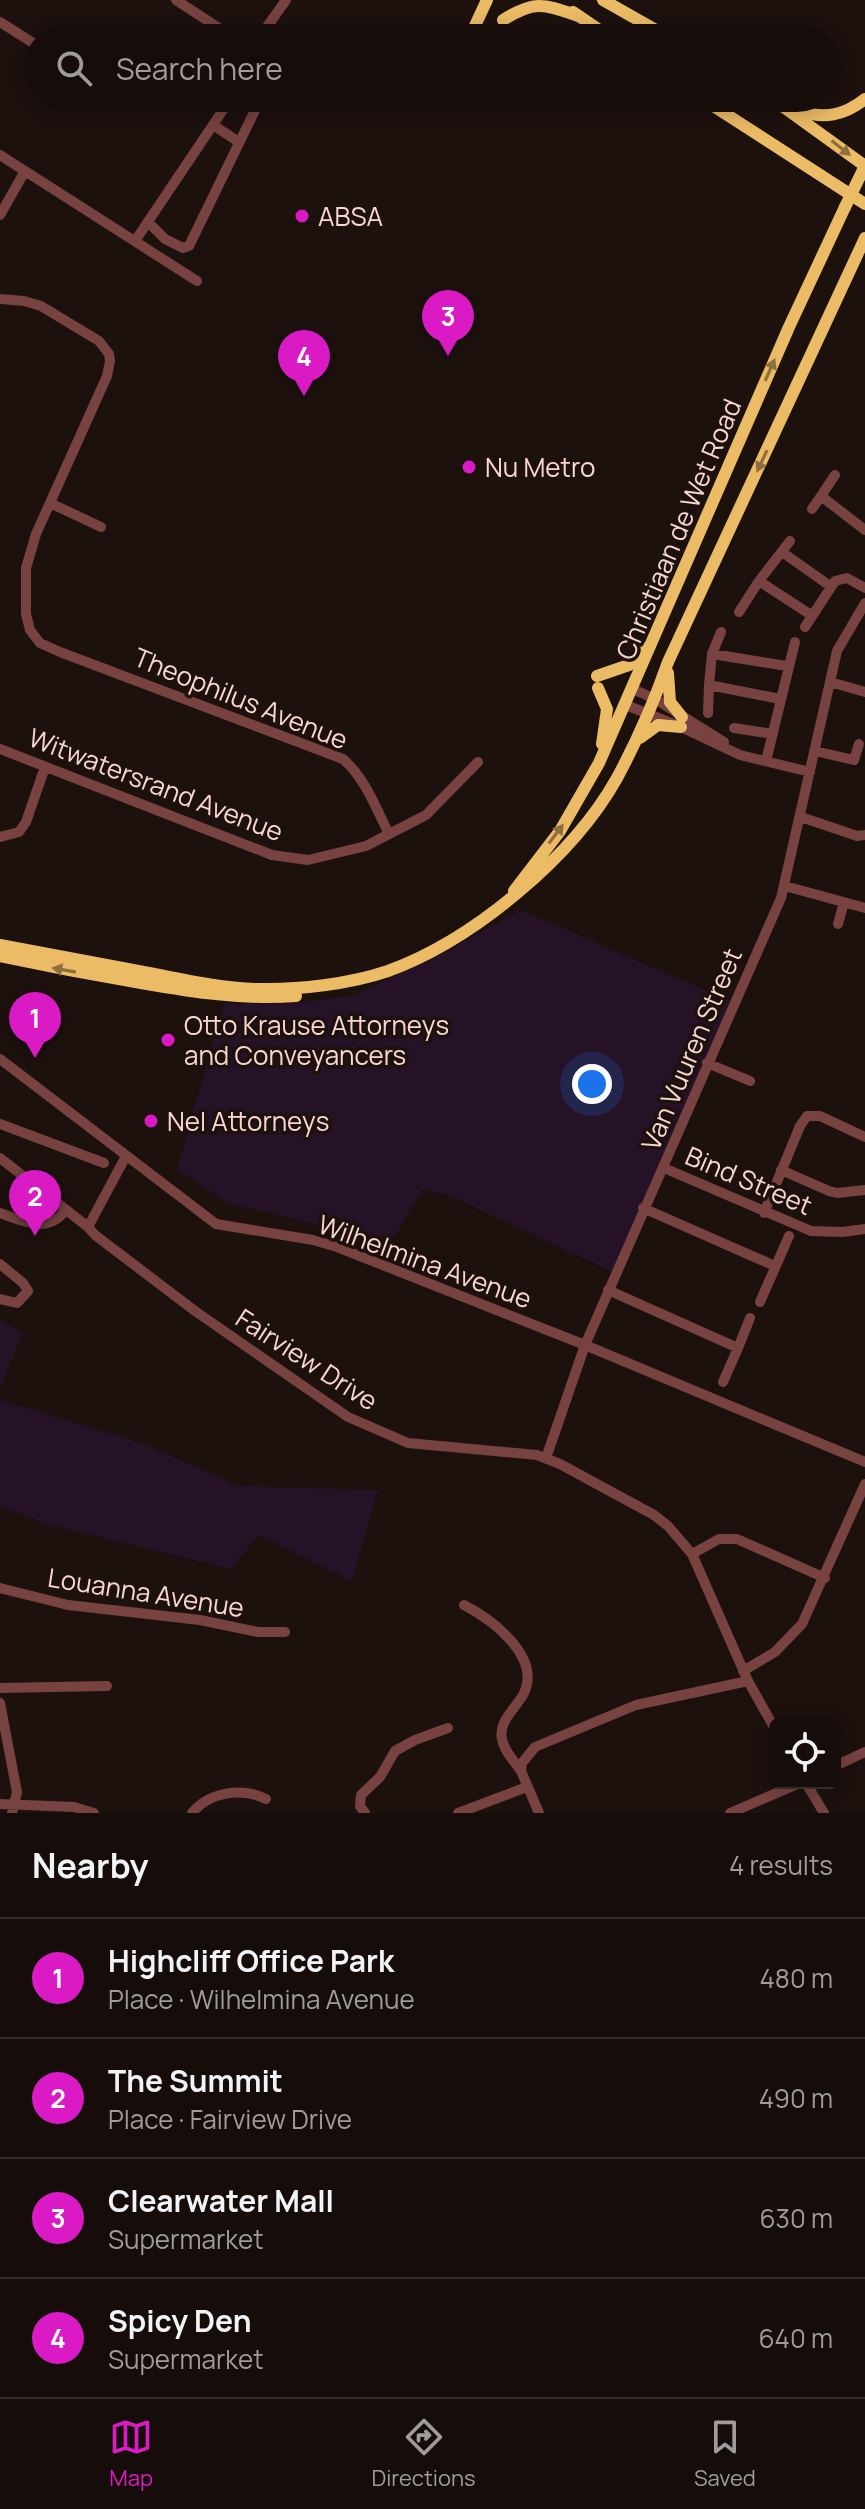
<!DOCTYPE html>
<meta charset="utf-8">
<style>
body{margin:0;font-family:Manrope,sans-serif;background:#231b18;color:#f1f3f6}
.controls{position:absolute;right:24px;bottom:24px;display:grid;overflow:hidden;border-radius:12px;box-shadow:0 4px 20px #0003}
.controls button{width:72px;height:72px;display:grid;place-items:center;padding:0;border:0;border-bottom:2px solid #352d2b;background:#160d0a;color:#f1f3f6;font:40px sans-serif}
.you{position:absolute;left:592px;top:1084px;width:28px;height:28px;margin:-20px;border:6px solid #fff;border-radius:50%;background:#1a73e8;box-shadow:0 0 0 12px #1a73e833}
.badge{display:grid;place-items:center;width:52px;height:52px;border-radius:50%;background:#da1bc5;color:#fff;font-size:26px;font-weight:700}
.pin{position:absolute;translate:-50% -66px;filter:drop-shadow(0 2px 4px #0008)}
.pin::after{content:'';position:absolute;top:42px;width:28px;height:24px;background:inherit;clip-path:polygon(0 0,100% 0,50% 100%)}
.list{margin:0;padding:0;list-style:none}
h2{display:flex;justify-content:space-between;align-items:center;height:104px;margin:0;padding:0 32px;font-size:34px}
h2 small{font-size:26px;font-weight:400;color:#9e9c9c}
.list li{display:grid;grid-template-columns:52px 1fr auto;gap:24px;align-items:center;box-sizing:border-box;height:120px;padding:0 32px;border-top:2px solid #352d2b}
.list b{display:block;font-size:30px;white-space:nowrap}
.list p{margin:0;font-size:26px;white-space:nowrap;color:#9e9c9c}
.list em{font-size:26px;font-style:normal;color:#9e9c9c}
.icon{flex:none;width:44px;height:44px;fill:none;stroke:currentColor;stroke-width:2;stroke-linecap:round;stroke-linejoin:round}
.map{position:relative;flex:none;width:865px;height:1813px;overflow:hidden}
.search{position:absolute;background:#160d0a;box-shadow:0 4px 20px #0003;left:24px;right:24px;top:24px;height:88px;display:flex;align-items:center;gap:20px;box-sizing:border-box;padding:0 28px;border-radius:44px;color:#9e9c9c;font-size:30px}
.sheet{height:584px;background:#160d0a}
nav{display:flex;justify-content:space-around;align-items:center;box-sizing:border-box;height:112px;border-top:2px solid #352d2b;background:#160d0a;font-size:22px;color:#9e9c9c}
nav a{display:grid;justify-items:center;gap:4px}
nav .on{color:#da1bc5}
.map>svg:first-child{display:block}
.green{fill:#261226}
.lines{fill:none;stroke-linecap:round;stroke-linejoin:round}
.minor{stroke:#77423f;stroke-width:10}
.major{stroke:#ecbb65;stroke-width:12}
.major-bridge{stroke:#ecbb65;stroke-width:12}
.oneway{fill:#8f6e3e}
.poi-dot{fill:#da1bc5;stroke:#1d110e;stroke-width:3}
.labels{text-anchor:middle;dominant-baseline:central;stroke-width:7;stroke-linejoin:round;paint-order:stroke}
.poi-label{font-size:26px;fill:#f9d6d1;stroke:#1d110e;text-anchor:start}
.street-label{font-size:26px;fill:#f9d6d1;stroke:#1d110e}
</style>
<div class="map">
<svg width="865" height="1813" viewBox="0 0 865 1813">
<rect width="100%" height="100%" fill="#1d110e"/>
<path class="green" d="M 521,910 L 730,1001 L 664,1168 L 611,1271 L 446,1194 L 422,1190 L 398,1231 L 388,1242 L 228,1203 L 177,1169 L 224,1004 L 284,1004 L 351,996 L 436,957 Z
M 0,1320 L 23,1333 L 0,1389 Z
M 0,1400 L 145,1444 L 239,1486 L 378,1490 L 352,1581 L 259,1535 L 231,1569 L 51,1525 L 0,1507 Z"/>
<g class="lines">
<path class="minor" d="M 176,0 L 234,38
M 0,22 L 38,46
M 259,38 L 286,0
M 121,98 L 127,102
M 213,125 L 239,142
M 0,155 L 197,281
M 0,215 L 25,171
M 148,222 L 165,239 L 183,248 L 189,246 L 261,98
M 135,241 L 231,98
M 0,299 L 24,301 L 41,306 L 99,341 L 109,354 L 110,361 L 107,376 L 36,534 L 26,568 L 26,614 L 30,630 L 40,643 L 60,652 L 343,759 C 365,778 376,808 389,834
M 821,496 L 835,475
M 50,503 L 101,527
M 812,509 L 821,496 L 865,530
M 782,552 L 830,586
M 759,581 L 790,541
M 739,612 L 759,581 L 811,615
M 805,627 L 835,581 L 847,578 L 865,588
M 712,654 L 787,666
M 830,682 L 865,692
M 709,685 L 712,654 L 721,632
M 633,689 L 655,699 L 724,742
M 626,705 L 681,727 L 740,755 L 810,772
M 708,713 L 709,685 L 780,699
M 734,728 L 773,734
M 0,749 L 272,855 L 308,860 L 366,846 L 426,815 L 478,762
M 815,751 L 854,760 L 859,744
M 766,761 L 795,642
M 801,817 L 857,836 L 865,835
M 0,837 L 19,832 L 26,822 L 45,767
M 785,886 L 865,908
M 838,924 L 844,902
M 0,1059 L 216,1224 L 313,1240 L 337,1247 L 585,1345 L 865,1462
M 707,1063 L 750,1081
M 0,1124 L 104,1163
M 126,1156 L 88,1227 L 95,1235 L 195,1311 L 348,1417 L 408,1443 L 537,1455 L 560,1464 L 654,1515 L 668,1526 L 692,1554 L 748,1681 L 775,1729
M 0,1158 L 88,1227
M 664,1168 L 811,1231 L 842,1232 L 865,1229
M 781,1170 L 829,1191 L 837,1193 L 865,1190
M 643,1208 L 775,1266
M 0,1213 C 23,1221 47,1234 65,1211
M 764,1213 L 800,1126 L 807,1116 L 820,1116 L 865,1137
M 0,1264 L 23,1283 L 28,1291 L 17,1303 L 0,1299
M 608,1290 L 738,1348 L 750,1318
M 760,1302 L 789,1236
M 723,1382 L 738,1348
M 546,1458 L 585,1345 L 781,898 L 837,651 L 865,603
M 692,1554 L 719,1539 L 737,1539 L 825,1578
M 0,1588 L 68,1605 L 200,1620 L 258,1632 L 285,1632
M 464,1605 C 493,1620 543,1658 523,1695 C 515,1709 498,1722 502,1739 C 504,1751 515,1762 521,1771
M 743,1671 L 775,1652 L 802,1624 L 865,1484
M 0,1688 L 107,1686
M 0,1703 L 17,1792 L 12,1813
M 835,1766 L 865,1752
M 806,1783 L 824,1813
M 0,1804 L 74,1807 L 94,1813
M 192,1813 C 209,1792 242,1787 266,1799
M 365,1813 L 360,1806 L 361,1795 L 380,1777 L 395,1751 L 415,1740 L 448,1728
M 458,1813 L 527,1787
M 539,1813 L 521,1771 L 522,1763 L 535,1747 L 636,1705 L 748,1681
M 730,1813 L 800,1783"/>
<path class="major" d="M 603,0 L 670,38
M 573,12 L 611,38
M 503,20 C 535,0 543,4 578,16
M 473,30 L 487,0
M 701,98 L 865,204
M 771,98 L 865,166
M 799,111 C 824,119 844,116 865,99
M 668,673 L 670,702 L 682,717
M 597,676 L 629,665 L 645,648
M 598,688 L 607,709 L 602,744
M 640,738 L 658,725 L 681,727
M 514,891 L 560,831 L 599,763 L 789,327 L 845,207
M 0,945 C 50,954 99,964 149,973 C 185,980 220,988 257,989 C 298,990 350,984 388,971 C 473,940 573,857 617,778 C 637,741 654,702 668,662 L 865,238
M 0,956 C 47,966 94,975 141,983 C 193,992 243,1000 296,996"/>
<path class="major-bridge" d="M 845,207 L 865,166"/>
</g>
<defs><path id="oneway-solid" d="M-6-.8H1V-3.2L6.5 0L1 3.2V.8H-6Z" transform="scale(2)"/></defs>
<g class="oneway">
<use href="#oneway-solid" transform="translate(841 148) rotate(38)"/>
<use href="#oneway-solid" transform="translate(770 370) rotate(-66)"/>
<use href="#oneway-solid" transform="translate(762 461) rotate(115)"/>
<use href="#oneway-solid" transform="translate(556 834) rotate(-53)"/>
<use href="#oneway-solid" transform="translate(64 970) rotate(-170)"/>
</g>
<g class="poi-dot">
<circle cx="302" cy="216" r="8"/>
<circle cx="469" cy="467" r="8"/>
<circle cx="168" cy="1040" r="8"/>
<circle cx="151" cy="1121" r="8"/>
</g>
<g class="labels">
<g class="poi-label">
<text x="318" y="216">ABSA</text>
<text x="485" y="467">Nu Metro</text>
<text x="184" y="1025">Otto Krause Attorneys<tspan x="184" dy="30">and Conveyancers</tspan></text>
<text x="167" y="1121">Nel Attorneys</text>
</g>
<g class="street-label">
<text transform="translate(678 529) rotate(-67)">Christiaan de Wet Road</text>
<text transform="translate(241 698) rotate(22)">Theophilus Avenue</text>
<text transform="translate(156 784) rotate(21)">Witwatersrand Avenue</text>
<text transform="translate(691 1049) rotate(-67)">Van Vuuren Street</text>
<text transform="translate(749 1180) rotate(23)">Bind Street</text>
<text transform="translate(425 1261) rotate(20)">Wilhelmina Avenue</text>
<text transform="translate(307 1359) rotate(33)">Fairview Drive</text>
<text transform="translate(146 1592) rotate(9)">Louanna Avenue</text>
</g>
</g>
</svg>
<div class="controls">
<button><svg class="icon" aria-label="locate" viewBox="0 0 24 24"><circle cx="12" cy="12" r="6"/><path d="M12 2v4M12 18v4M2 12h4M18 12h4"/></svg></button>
</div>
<div class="you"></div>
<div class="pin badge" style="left:35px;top:1058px">1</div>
<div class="pin badge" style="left:35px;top:1236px">2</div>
<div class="pin badge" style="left:448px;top:356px">3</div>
<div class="pin badge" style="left:304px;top:396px">4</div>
<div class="search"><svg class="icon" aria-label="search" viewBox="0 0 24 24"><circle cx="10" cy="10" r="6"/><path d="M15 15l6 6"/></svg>Search here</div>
</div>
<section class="sheet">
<h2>Nearby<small>4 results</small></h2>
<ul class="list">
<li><span class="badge">1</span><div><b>Highcliff Office Park</b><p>Place · Wilhelmina Avenue</p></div><em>480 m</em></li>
<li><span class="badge">2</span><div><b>The Summit</b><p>Place · Fairview Drive</p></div><em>490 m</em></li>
<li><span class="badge">3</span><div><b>Clearwater Mall</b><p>Supermarket</p></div><em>630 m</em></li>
<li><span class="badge">4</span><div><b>Spicy Den</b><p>Supermarket</p></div><em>640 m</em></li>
</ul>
</section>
<nav>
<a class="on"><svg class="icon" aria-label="map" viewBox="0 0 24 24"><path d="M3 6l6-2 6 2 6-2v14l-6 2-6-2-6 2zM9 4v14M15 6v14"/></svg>Map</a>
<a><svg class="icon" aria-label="directions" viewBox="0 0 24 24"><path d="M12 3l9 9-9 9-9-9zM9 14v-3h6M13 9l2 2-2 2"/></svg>Directions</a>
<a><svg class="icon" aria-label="saved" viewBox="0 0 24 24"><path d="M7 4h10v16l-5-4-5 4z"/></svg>Saved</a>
</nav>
